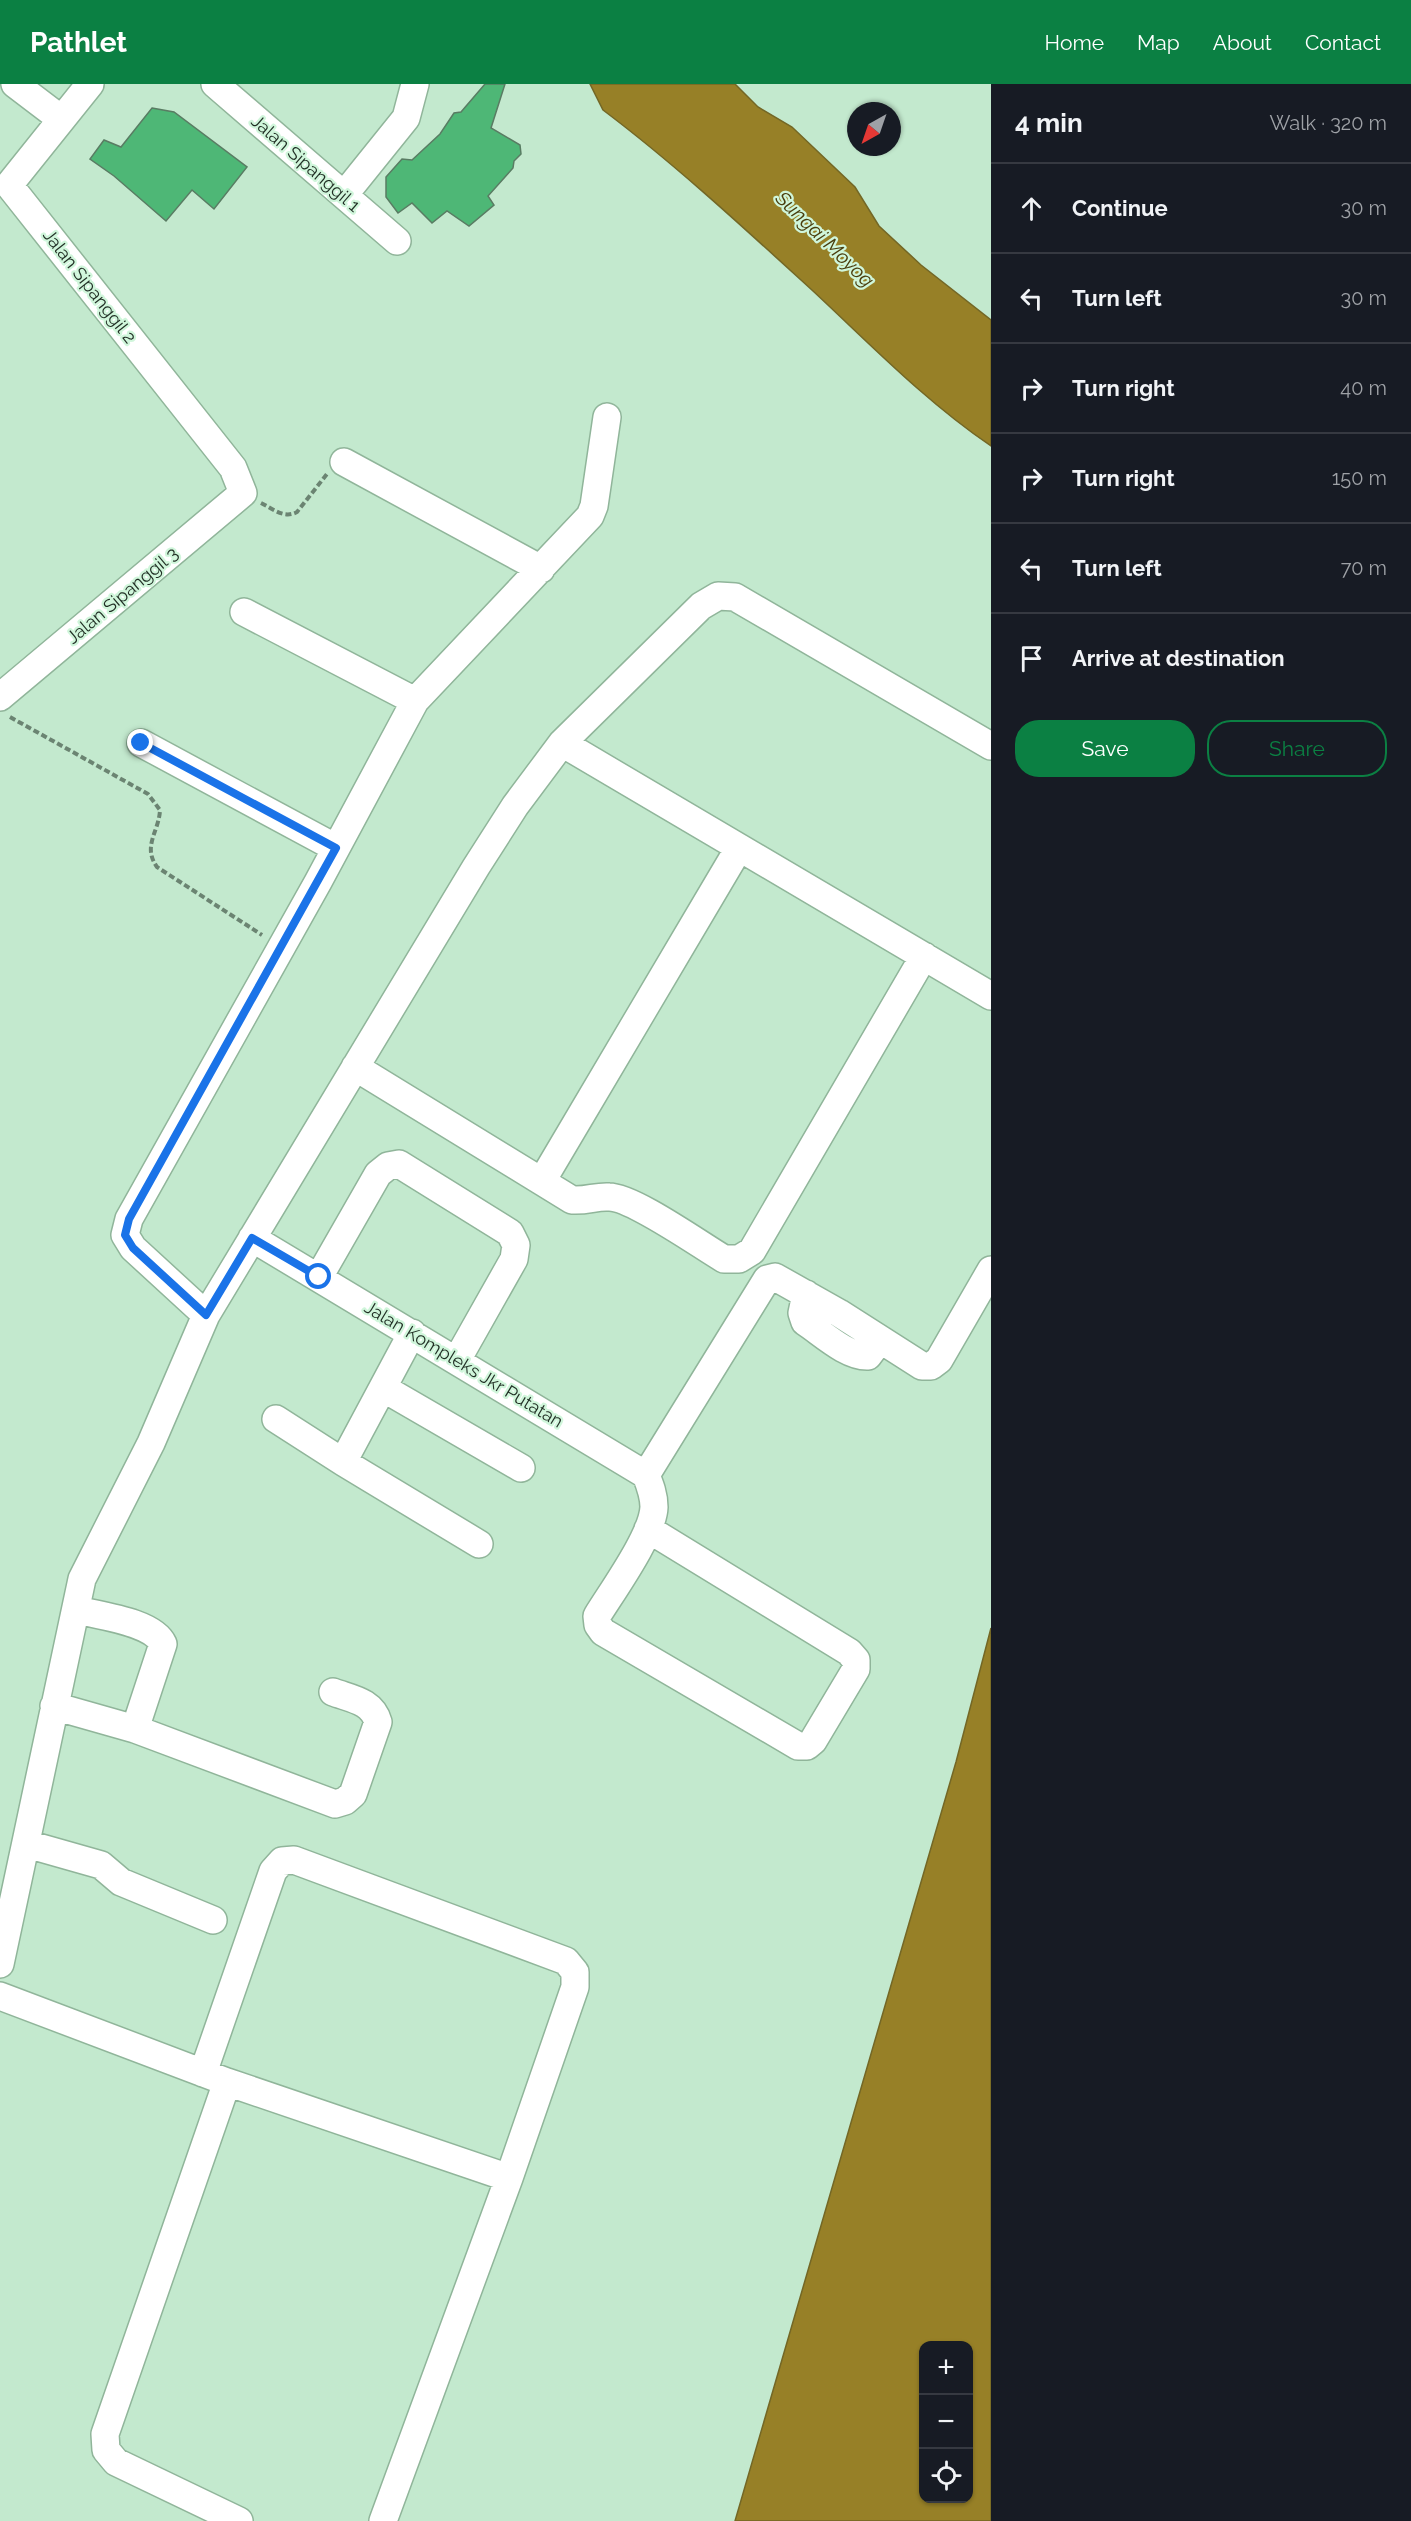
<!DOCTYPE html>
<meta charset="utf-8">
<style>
body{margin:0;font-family:Raleway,sans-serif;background:#242831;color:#f1f3f6}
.controls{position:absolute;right:18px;bottom:18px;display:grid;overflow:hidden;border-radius:12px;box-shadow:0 2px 4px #0004}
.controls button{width:54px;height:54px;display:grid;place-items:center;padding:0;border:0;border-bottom:2px solid #363941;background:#171b24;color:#f1f3f6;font:30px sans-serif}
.compass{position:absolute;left:847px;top:18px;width:54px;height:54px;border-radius:50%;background:#171b24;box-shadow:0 2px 4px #0004;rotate:220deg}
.stop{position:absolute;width:18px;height:18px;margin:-14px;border:4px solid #1a73e8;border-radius:50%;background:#fff}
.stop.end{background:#1a73e8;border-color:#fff;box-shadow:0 2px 6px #0008}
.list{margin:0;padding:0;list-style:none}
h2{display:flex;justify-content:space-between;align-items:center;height:78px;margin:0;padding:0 24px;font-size:26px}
h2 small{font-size:20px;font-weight:400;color:#9ea1a6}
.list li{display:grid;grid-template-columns:39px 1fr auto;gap:18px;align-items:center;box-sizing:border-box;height:90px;padding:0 24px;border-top:2px solid #363941}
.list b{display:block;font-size:22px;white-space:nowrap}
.list em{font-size:20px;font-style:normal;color:#9ea1a6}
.actions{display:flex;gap:12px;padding:18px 24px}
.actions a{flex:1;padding:14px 0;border:2px solid #0b8043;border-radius:24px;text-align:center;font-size:21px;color:#0b8043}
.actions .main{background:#0b8043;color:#fff}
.icon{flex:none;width:33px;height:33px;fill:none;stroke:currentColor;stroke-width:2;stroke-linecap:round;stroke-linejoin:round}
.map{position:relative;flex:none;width:991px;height:2437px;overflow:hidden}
header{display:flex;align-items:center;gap:36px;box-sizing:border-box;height:84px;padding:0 30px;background:#0b8043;color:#fff}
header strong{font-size:28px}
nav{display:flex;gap:33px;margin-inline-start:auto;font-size:21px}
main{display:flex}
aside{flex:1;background:#171b24}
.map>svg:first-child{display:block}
.water{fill:#978027;stroke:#736726;stroke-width:1.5;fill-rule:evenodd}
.building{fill:#4eb776;stroke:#597c63;stroke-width:1.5}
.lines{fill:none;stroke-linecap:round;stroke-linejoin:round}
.minor-casing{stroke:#90b59a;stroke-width:30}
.path{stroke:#6b8472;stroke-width:4;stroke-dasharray:6 3;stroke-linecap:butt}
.minor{stroke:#fff;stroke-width:27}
.route{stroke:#1a73e8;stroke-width:8}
.labels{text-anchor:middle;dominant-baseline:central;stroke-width:4.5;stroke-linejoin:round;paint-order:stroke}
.street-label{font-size:18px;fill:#1f2d23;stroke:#d0f6db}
.water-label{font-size:20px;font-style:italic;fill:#4a3e0e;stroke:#d0f6db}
</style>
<header>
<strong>Pathlet</strong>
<nav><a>Home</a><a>Map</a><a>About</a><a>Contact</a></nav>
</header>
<main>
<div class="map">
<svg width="991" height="2437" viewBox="0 0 991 2437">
<rect width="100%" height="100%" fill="#c3e9ce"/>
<path class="water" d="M 590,0 L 735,0 L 758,23 L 792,43 L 855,103 L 879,142 L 921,181 L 991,236 L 991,362 C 925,317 871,261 813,207 C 745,145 676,81 603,26 Z
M 991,1544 L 991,2437 L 735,2437 L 956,1678 ZM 924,2262 L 968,2262 L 968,2414 L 924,2414 Z"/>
<path class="building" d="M 485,0 L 505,0 L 491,44 L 520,61 L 521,70 L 514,77 L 513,84 L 488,112 L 494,121 L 469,142 L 447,127 L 432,139 L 412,119 L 398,129 L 386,113 L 386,93 L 402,75 L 412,76 L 440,50 L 454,29 L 461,28 Z
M 152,24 L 174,28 L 247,83 L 214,125 L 192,106 L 166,137 L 114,92 L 90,75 L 104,56 L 121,63 Z"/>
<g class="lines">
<defs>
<path id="minor" d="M 15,0 L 61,35
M 215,0 L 397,157
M 344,111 L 406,34 L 415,0
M 344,378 L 541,485
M 244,528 L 415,617
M 0,613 L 243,409 L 233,384 L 9,101 L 90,0
M 141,659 L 336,764
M 562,659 L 991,912
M 355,983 L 572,1116 C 588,1117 596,1112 609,1113 C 633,1113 700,1161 724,1175 L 739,1175 L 752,1167 L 924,872
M 542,1097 L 739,764
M 252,1154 L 646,1391 C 650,1401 654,1411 654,1423 C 653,1451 613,1506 597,1532 L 598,1541 L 603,1548 L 798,1662 L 807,1662 L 813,1657 L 856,1585 L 856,1576 L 849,1568 L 648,1445
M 319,1193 L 378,1090 L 388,1082 L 399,1080 L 510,1149 L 516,1161 L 514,1175 L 457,1276
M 806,1210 L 802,1229 L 805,1238 C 822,1249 847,1273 868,1272 L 880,1256
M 206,1231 L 133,1164 L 125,1151 L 129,1135 L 318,798 L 415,617 L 590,432 L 594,422 L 607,333
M 412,1249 L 343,1378 L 479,1460
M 383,1304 L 521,1384
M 276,1335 L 343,1378
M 646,1391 L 767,1195 L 775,1193 L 839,1229 L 922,1282 L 931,1282 L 939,1276 L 991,1186
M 77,1526 C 101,1532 153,1538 163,1560 L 135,1645
M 54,1622 L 135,1645 L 335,1720 L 345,1717 L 353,1710 L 378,1638 C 372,1617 352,1615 333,1608
M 27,1760 L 101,1781 L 121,1798 L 213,1836
M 0,1880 L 82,1495 L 151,1359 L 206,1231 L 476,783 L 515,722 L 562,659 L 701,522 L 718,512 L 735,513 L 991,662
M 0,1912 L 227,1998 L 105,2350 L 106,2366 L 116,2378 L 239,2437
M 203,1989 L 273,1787 L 282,1777 L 294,1776 L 566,1877 L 575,1888 L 575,1903 L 509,2094 L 383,2437
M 227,1998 L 509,2094"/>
</defs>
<use href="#minor" class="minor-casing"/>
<path class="path" d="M 261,419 C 273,425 284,435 297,428 L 327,390
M 10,633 L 148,710 L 160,726 C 159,748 142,762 157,783 L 262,851"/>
<use href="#minor" class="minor"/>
</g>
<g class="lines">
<path class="route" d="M 141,659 L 336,764 L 129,1135 L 125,1151 L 133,1164 L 206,1231 L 252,1154 L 319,1193"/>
</g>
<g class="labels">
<g class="street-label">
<text transform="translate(306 79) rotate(41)">Jalan Sipanggil 1</text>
<text transform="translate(90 202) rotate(52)">Jalan Sipanggil 2</text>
<text transform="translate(122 511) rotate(-40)">Jalan Sipanggil 3</text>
<text transform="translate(464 1280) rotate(31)">Jalan Kompleks Jkr Putatan</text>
</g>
<g class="water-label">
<text transform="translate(825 155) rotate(44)">Sungai Moyog</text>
</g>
</g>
</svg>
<div class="controls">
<button>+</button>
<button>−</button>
<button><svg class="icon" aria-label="locate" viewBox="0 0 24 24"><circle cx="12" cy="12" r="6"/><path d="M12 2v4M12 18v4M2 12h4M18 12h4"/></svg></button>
</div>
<svg class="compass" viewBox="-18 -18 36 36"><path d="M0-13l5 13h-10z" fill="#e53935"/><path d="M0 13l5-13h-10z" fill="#9ea1a6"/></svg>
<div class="stop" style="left:319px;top:1193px"></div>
<div class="stop end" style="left:141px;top:659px"></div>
</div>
<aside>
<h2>4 min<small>Walk · 320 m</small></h2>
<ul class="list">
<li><svg class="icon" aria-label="ahead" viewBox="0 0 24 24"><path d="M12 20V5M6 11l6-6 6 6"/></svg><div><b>Continue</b></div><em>30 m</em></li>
<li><svg class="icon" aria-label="left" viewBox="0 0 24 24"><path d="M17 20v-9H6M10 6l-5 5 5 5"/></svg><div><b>Turn left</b></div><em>30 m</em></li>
<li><svg class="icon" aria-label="right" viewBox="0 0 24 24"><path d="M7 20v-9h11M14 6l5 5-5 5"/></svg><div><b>Turn right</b></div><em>40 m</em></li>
<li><svg class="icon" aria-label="right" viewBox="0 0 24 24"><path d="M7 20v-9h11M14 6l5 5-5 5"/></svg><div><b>Turn right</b></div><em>150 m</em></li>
<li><svg class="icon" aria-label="left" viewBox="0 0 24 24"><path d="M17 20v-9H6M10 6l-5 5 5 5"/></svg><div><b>Turn left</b></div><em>70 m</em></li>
<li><svg class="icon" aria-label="arrive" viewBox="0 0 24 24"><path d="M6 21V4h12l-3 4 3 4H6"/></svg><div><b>Arrive at destination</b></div></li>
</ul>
<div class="actions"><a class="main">Save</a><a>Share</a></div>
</aside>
</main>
